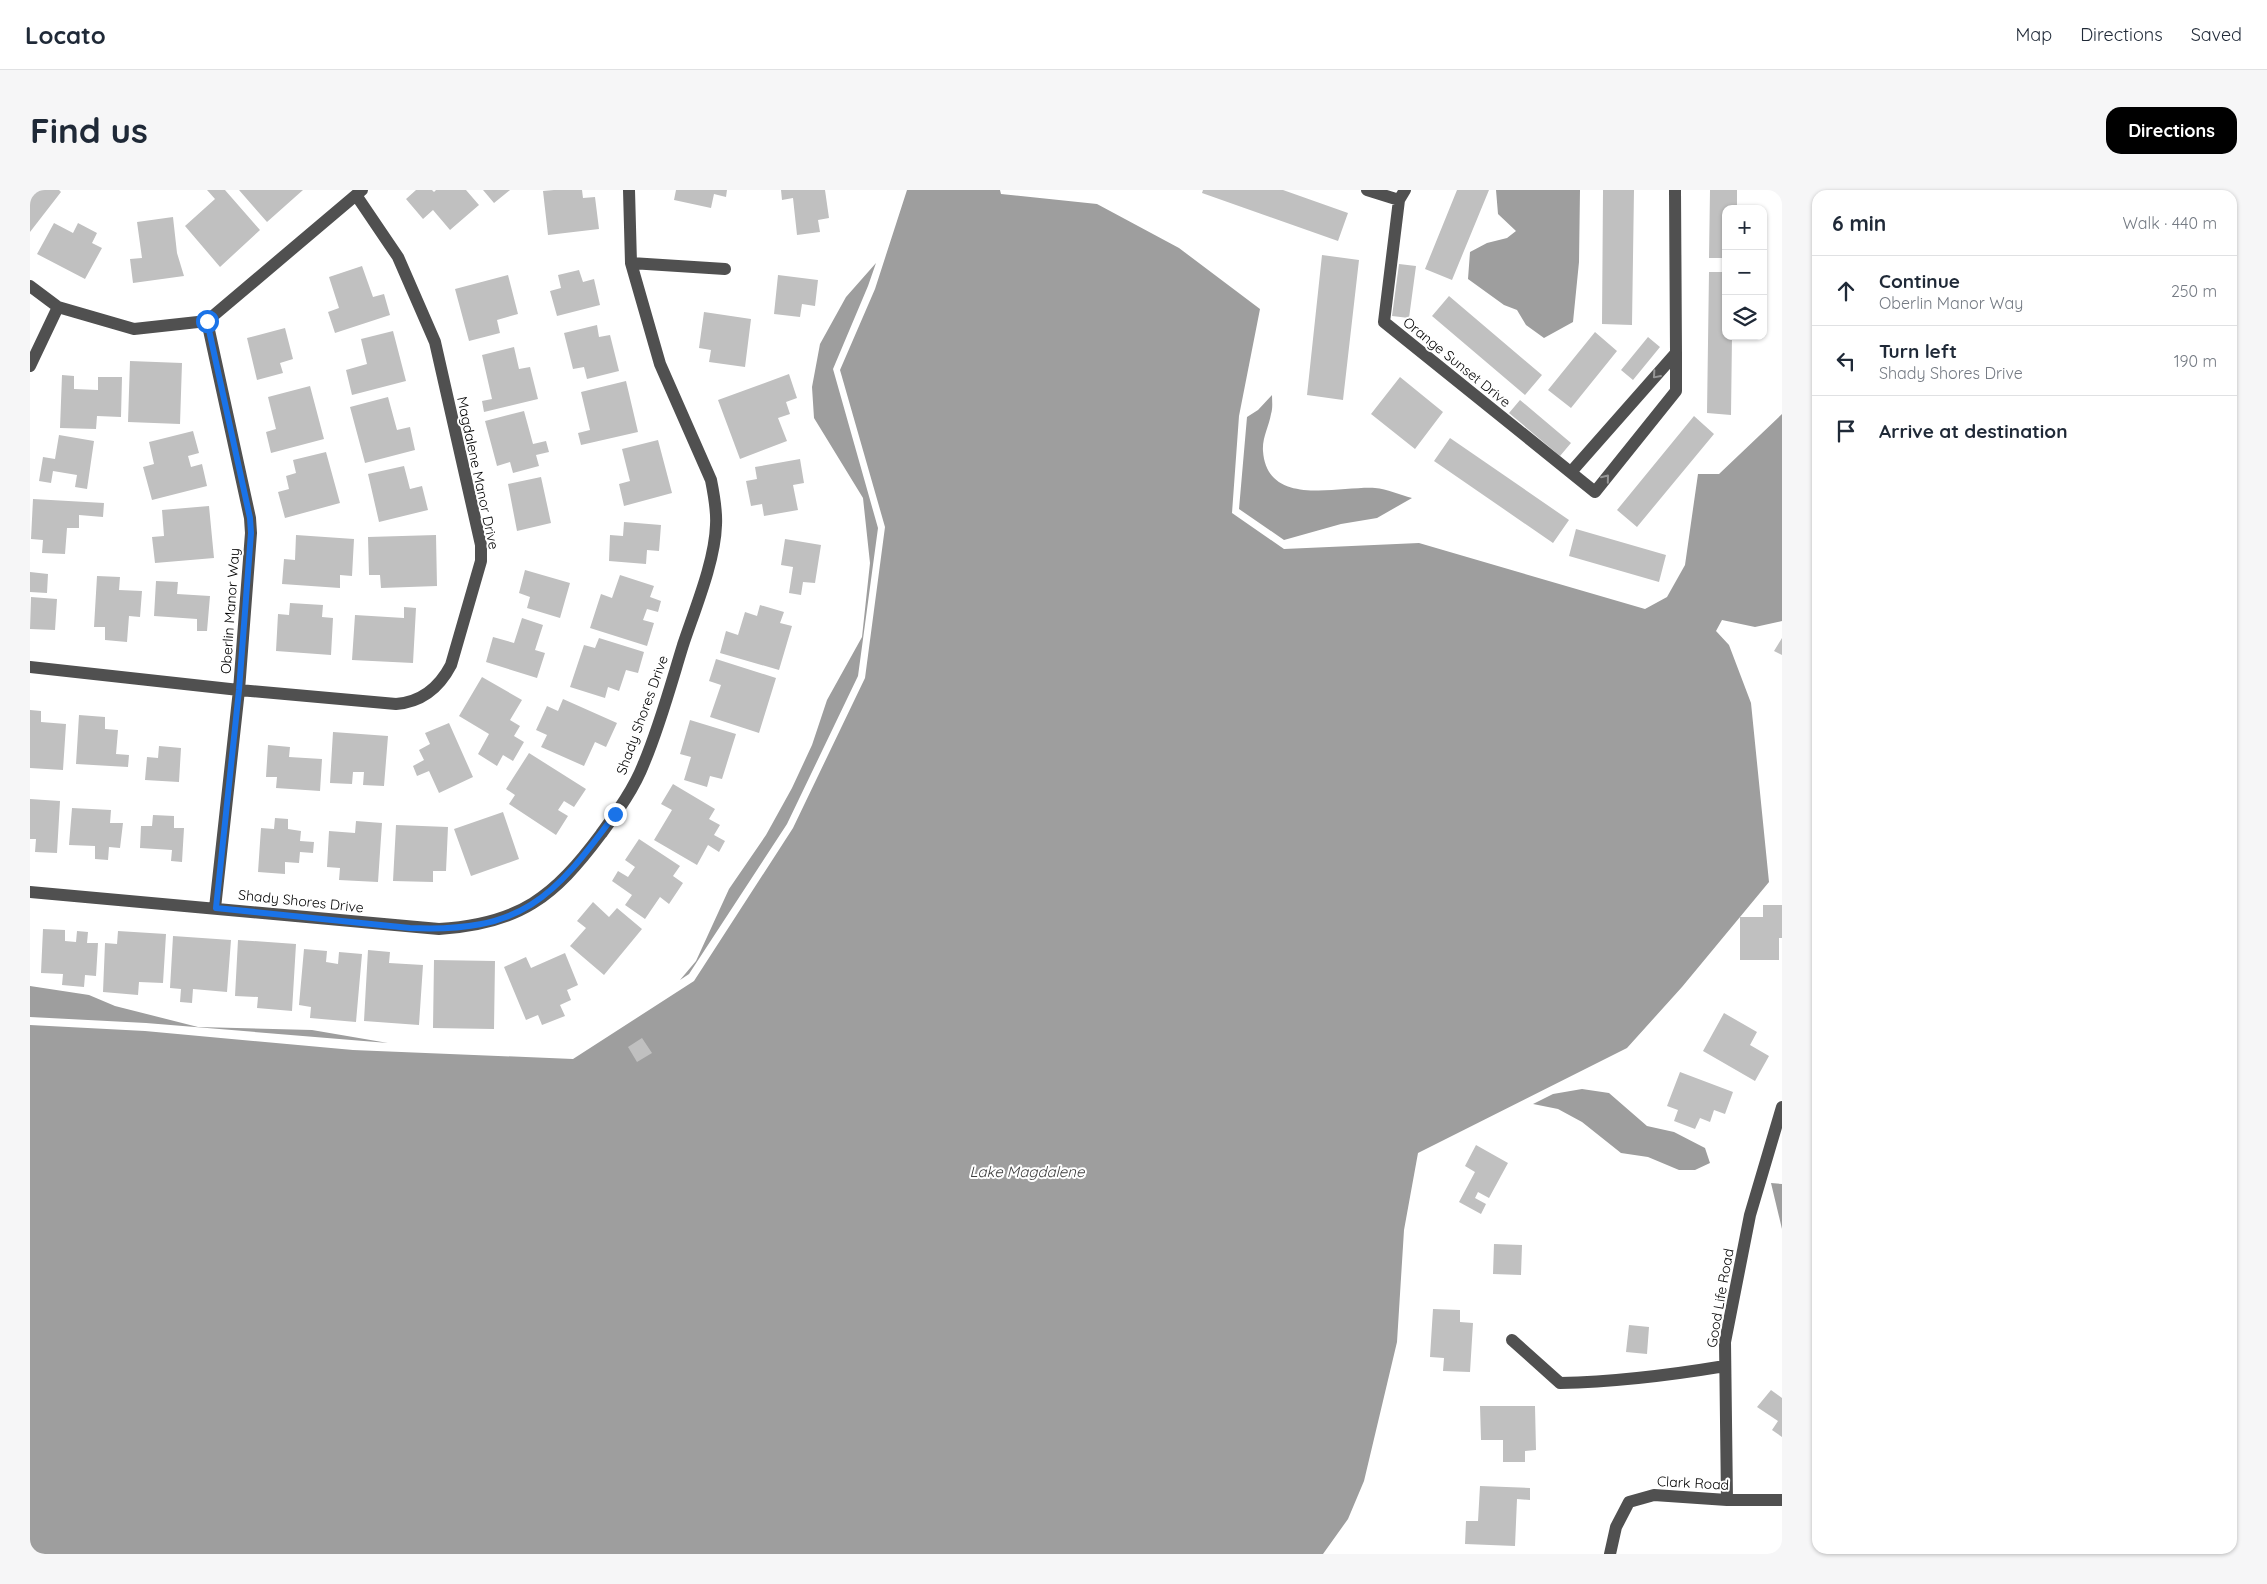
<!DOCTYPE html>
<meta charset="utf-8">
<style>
body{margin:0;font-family:Quicksand,sans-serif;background:#f6f6f7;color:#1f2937}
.controls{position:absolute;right:15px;top:15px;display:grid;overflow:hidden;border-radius:10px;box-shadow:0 1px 4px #0004}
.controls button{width:45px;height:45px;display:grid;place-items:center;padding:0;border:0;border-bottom:1px solid #e0e1e3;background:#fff;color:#1f2937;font:25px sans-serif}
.stop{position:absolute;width:15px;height:15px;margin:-11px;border:4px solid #1a73e8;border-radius:50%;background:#fff}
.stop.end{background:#1a73e8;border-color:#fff;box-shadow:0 1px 5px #0008}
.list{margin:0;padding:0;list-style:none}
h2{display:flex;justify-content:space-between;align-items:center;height:65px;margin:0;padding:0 20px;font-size:21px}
h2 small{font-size:16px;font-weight:400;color:#747a83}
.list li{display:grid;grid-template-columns:32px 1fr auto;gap:15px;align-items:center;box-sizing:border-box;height:70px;padding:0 20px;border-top:1px solid #e0e1e3}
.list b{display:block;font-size:19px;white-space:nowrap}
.list p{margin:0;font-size:16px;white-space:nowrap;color:#747a83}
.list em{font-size:16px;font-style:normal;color:#747a83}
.icon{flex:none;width:28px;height:28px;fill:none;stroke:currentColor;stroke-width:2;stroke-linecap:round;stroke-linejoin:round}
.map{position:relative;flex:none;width:1752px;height:1364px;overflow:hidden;border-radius:15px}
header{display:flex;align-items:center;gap:30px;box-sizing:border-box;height:70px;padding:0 25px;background:#fff;border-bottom:1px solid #e0e1e3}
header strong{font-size:24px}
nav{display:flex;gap:28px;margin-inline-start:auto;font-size:18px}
.intro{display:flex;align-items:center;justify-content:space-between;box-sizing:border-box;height:120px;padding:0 30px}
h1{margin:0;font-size:35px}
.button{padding:12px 22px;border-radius:15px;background:#000;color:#fff;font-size:18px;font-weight:700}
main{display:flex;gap:30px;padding:0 30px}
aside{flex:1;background:#fff;border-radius:15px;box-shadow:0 1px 4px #0004}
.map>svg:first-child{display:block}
.water{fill:#9e9e9e}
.building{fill:#c0c0c0}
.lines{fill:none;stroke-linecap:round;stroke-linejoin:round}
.minor{stroke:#505050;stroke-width:12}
.oneway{stroke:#969696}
.route{stroke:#1a73e8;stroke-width:6}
.labels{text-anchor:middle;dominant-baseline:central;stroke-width:4;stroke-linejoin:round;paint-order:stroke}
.street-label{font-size:14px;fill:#000;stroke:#fff}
.water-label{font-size:15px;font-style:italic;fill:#3f3f3f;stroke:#fff}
</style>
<header>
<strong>Locato</strong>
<nav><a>Map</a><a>Directions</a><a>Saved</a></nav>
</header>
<div class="intro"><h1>Find us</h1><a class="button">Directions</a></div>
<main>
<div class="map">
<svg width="1752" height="1364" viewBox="0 0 1752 1364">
<rect width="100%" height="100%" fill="#fff"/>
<path class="water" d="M 877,0 L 970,0 L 971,4 L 1067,14 L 1149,58 L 1230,119 L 1209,226 L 1202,323 L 1254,359 L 1389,353 L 1615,419 L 1637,407 L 1655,375 L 1668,284 L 1689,284 L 1752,224 L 1752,431 L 1725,437 L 1692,430 L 1686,441 L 1699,455 L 1721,513 L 1739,692 L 1652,797 L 1597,858 L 1388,963 L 1374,1040 L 1367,1152 L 1334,1291 L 1318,1329 L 1293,1364 L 0,1364 L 0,835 L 115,841 L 323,860 L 543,869 L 664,791 L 763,638 L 835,488 L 855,337 L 810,180 L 845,99 Z
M 1466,0 L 1550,0 L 1549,72 L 1543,132 L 1514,148 L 1496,135 L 1487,120 L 1474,115 L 1438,89 L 1440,62 L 1457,53 L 1477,48 L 1486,41 L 1468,24 Z
M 846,73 L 838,96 L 803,179 L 848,338 L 828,486 L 757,634 L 659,784 L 650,790 L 666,771 L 699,699 L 736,645 L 762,598 L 782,555 L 797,510 L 832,447 L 840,373 L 833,308 L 784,228 L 782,197 L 790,154 L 816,107 Z
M 1242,205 C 1242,211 1243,218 1241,224 C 1239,236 1232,248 1233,261 C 1237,318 1309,296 1345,298 C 1357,299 1370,305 1382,308 L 1347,328 L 1311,334 L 1254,350 L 1209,319 L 1217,227 L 1228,220 Z
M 0,796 L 59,805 L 85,816 L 168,837 L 282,840 L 358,853 L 116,833 L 0,827 Z
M 1552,899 L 1579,903 L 1617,936 L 1644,942 L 1675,958 L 1680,973 L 1665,980 L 1649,980 L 1618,967 L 1591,963 L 1552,932 L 1528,919 L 1503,914 L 1523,904 Z
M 1741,993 L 1752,994 L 1752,1039 Z"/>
<path class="building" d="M 0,0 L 29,0 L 31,2 L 0,42 Z
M 177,0 L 195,0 L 230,40 L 190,77 L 155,36 L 185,9 Z
M 209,0 L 273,0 L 237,32 Z
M 386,0 L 402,0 L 404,2 L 406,0 L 436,0 L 449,15 L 420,40 L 403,20 L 393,29 L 376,9 Z
M 453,0 L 480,0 L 464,13 Z
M 524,0 L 552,0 L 553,8 L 565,7 L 569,39 L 518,45 L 513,1 Z
M 646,0 L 697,0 L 696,7 L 684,4 L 681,18 L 644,10 Z
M 751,0 L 795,0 L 799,28 L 788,30 L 790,42 L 767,45 L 763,8 L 752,10 Z
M 1173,0 L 1253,0 L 1318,23 L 1308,51 L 1172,3 Z
M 1427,0 L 1459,0 L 1422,90 L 1395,79 Z
M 1573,0 L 1604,0 L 1602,135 L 1572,134 Z
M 1680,0 L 1707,0 L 1707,19 L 1696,19 L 1696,68 L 1679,68 Z
M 143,27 L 147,63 L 154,86 L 103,93 L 100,69 L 112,68 L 107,32 Z
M 24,33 L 43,43 L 48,33 L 67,43 L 62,53 L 72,58 L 55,89 L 7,64 Z
M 1292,65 L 1329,70 L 1313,210 L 1277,205 Z
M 1369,74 L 1386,76 L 1379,128 L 1362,126 Z
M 332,76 L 343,107 L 354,104 L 360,125 L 305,143 L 298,122 L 309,118 L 299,87 Z
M 549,80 L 553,92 L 564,89 L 570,115 L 527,126 L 520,101 L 531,98 L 528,85 Z
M 1679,82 L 1696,82 L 1696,146 L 1702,146 L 1701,225 L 1677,223 Z
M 478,85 L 488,124 L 467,130 L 470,143 L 439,151 L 425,99 Z
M 748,85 L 788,90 L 785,116 L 772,114 L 770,127 L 744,124 Z
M 1419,106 L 1512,185 L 1495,205 L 1402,126 Z
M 674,122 L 721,129 L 715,177 L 679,172 L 681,160 L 669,158 Z
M 567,135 L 569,147 L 580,145 L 589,181 L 557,189 L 554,177 L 543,179 L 534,143 Z
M 255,138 L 263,169 L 250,173 L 253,183 L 227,190 L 217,148 Z
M 363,141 L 376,191 L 322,205 L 316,180 L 337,174 L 331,149 Z
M 1565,142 L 1587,161 L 1541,218 L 1518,200 Z
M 1618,147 L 1630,157 L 1603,190 L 1591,180 Z
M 484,157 L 489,179 L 500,177 L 508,209 L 454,222 L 452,211 L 462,209 L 452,165 Z
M 100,171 L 152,173 L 150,234 L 98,232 Z
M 759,184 L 767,208 L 756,212 L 760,224 L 748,228 L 757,251 L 710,269 L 688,210 Z
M 32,185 L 44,186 L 44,199 L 68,200 L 68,187 L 92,187 L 91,227 L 67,226 L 66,239 L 30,238 Z
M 1370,187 L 1413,222 L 1385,259 L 1341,224 Z
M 596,191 L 608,242 L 551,255 L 548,243 L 560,240 L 551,202 Z
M 280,196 L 294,249 L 241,263 L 236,242 L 246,239 L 238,207 Z
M 358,207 L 367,240 L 380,237 L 385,260 L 335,273 L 320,217 Z
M 1490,210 L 1541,253 L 1530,266 L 1479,223 Z
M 494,221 L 503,254 L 516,251 L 519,262 L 506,265 L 509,276 L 483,283 L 480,272 L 467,276 L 455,231 Z
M 1664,226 L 1684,244 L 1607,337 L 1587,320 Z
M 163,241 L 169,263 L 158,266 L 161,277 L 172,274 L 177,296 L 122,310 L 113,277 L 124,274 L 119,252 Z
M 29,245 L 64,251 L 57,299 L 45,297 L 47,285 L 23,281 L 21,293 L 9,291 L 13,267 L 25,269 Z
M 1420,248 L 1539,330 L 1523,353 L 1404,271 Z
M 628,250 L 642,303 L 594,316 L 589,294 L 600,291 L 592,259 Z
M 296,262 L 310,313 L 255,328 L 248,302 L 259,299 L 256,286 L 266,283 L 263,270 Z
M 770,269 L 774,293 L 763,295 L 768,320 L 734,326 L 732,314 L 721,316 L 716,291 L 727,289 L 725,277 Z
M 374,276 L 380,299 L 392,296 L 398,320 L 349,332 L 338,284 Z
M 511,287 L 521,333 L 487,341 L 478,294 Z
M 3,309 L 74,313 L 73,327 L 49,325 L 49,338 L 37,338 L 35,364 L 12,363 L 13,350 L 1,349 Z
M 179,316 L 184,368 L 125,373 L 122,347 L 134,346 L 132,320 Z
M 594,332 L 631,335 L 629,361 L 617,360 L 616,374 L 579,371 L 580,345 L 593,346 Z
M 1546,339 L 1636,365 L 1629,392 L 1539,366 Z
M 266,345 L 324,349 L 322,386 L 310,385 L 310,398 L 252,394 L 254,369 L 265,370 Z
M 406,345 L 407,396 L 351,398 L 350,385 L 339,385 L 338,347 Z
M 755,349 L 791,355 L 785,393 L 773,392 L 771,405 L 759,403 L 763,377 L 751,375 Z
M 495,380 L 540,393 L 530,428 L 497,418 L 500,407 L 489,403 Z
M 0,382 L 18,384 L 17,403 L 0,402 Z
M 590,385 L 624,396 L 620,407 L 631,411 L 628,422 L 617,419 L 613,430 L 624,433 L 617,456 L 560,438 L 571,404 L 582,408 Z
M 67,386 L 90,387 L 89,400 L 112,401 L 110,427 L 99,426 L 97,452 L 75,450 L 75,437 L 64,437 Z
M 126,391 L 148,392 L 147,404 L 180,406 L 177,441 L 167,441 L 167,429 L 124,426 Z
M 1,407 L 27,409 L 25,440 L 0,439 Z
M 260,413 L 293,415 L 292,427 L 303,428 L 301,465 L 246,461 L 248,424 L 259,425 Z
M 730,415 L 754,422 L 750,433 L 762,436 L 749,480 L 690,463 L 696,441 L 708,445 L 715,422 L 727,426 Z
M 374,417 L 386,418 L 383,473 L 322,470 L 325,425 L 374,428 Z
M 492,428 L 513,435 L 505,460 L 515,463 L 507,488 L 456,472 L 463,447 L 484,453 Z
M 569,448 L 614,462 L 608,483 L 596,480 L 589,501 L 578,497 L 575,508 L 540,497 L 554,455 L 565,458 Z
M 1752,448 L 1752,465 L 1744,461 Z
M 686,469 L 746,488 L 729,543 L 680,527 L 691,495 L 679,491 Z
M 452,487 L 492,510 L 480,530 L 490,536 L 484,546 L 494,552 L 483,571 L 473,565 L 467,576 L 448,564 L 459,544 L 429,526 Z
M 533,509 L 587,533 L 576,557 L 565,552 L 554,576 L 511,557 L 517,545 L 506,540 L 517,516 L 528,521 Z
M 0,520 L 11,521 L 11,532 L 36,534 L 33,580 L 0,578 Z
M 49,525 L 75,527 L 75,539 L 88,540 L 86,564 L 99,565 L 98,577 L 46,574 Z
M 660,530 L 706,544 L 692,589 L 680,586 L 677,597 L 654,590 L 661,567 L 650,564 Z
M 419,533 L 443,587 L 409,603 L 399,581 L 387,586 L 383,576 L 394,570 L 389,560 L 400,554 L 395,543 Z
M 303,542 L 358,546 L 354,596 L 333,595 L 334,582 L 323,582 L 322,594 L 300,593 Z
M 238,555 L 260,557 L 259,567 L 292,569 L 290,601 L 246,598 L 247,587 L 236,587 Z
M 129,556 L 151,558 L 149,592 L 115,590 L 117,567 L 128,568 Z
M 499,563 L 556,599 L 544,617 L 534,611 L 528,620 L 538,626 L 526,645 L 479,614 L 485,605 L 476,599 Z
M 643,594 L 685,619 L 679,629 L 690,635 L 684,645 L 695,651 L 689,662 L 678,655 L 667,675 L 624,650 L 642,620 L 631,614 Z
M 0,609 L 30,611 L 27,663 L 5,662 L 6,649 L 0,649 Z
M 42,618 L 81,620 L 80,633 L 93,633 L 90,658 L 79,657 L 78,670 L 65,669 L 65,656 L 39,655 Z
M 473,622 L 489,669 L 441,686 L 424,639 Z
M 123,625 L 144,626 L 144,638 L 154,638 L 152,672 L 141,671 L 142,660 L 110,658 L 111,636 L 122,636 Z
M 245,628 L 258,629 L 258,639 L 271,641 L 270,651 L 284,652 L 283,663 L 270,662 L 269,673 L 255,672 L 255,684 L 228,682 L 231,638 L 244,639 Z
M 326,631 L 352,633 L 348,692 L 309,690 L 310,678 L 297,677 L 299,641 L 325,643 Z
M 366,635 L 418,637 L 416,681 L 403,681 L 403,692 L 363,691 Z
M 609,649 L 650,676 L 643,686 L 653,693 L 639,714 L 630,707 L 615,729 L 595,715 L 602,705 L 582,691 L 588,681 L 598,687 L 605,677 L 595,670 Z
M 563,712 L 579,727 L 587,718 L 612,739 L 574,785 L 540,756 L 556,738 L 547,731 Z
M 1733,715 L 1752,715 L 1752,748 L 1749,748 L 1749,770 L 1710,770 L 1710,727 L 1733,727 Z
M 13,739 L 35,740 L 35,751 L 46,752 L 47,741 L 58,742 L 57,753 L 68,753 L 66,786 L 55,785 L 54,797 L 32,795 L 33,784 L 11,783 Z
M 88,741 L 136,744 L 133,793 L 109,792 L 108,805 L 73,802 L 75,753 L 87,754 Z
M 143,746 L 201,750 L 197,802 L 163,799 L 162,813 L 150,812 L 151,799 L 140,798 Z
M 208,750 L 266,754 L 262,821 L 227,818 L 228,807 L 205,806 Z
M 274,759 L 297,761 L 296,772 L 308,774 L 309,762 L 332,764 L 326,832 L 280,828 L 281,817 L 269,815 Z
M 338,760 L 360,762 L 359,773 L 393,775 L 389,835 L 334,831 Z
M 535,763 L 548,795 L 537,800 L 541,810 L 530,815 L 535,826 L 512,835 L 508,825 L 496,830 L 474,777 L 496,767 L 501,778 Z
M 404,770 L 465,771 L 464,839 L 403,838 Z
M 1694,823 L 1727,842 L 1720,855 L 1739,866 L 1725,891 L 1673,861 Z
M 612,848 L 622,863 L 607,872 L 598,857 Z
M 1650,882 L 1703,902 L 1695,924 L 1684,920 L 1680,932 L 1670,928 L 1665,939 L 1644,931 L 1648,920 L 1637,916 Z
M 1446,955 L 1478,973 L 1459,1008 L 1448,1002 L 1445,1008 L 1456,1014 L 1451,1024 L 1429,1012 L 1445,982 L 1435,976 Z
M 1464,1054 L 1492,1055 L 1491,1085 L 1463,1084 Z
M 1403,1119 L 1430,1120 L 1430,1132 L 1443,1133 L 1440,1182 L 1413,1181 L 1414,1168 L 1400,1167 Z
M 1599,1135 L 1619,1137 L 1617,1164 L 1596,1162 Z
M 1741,1200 L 1752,1208 L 1752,1247 L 1742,1240 L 1748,1231 L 1727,1217 Z
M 1450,1216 L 1505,1216 L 1506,1260 L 1495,1261 L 1495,1272 L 1473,1272 L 1473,1250 L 1451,1250 Z
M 1450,1296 L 1500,1298 L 1500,1310 L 1487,1309 L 1485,1356 L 1435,1354 L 1436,1331 L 1448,1331 Z"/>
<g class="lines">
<path class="minor" d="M 1337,0 L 1369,10
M 1375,0 L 1369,10 L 1354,132 L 1565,302 L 1646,201 L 1646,163 L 1541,282
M 1645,0 L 1646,163
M 601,73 L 695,79
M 0,96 L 28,117 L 104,139 L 177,131 L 332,0
M 177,131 L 220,328 L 221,343 L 209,500 L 185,718
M 0,176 L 28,117
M 0,477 L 209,500 L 366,514 C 392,512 409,498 421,475 L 451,371 L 451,355 L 405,152 L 368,67 L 326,5
M 0,702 L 409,739 C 490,734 524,707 571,644 C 587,622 604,599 614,573 C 630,535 641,494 653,455 C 665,419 685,371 686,335 C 687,320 684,305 681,290 L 630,174 L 601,73 L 599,0
M 1482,1150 L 1530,1193 C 1585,1192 1641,1185 1695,1176
M 1697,1310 L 1695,1152 L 1720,1025 L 1752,917
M 1580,1364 L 1586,1337 L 1599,1312 L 1624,1305 L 1697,1310 L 1752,1310"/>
</g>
<defs><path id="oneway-chevron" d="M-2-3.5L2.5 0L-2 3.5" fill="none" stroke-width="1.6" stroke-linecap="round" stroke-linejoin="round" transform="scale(1.25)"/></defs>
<g class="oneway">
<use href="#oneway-chevron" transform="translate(1626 185) rotate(131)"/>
<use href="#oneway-chevron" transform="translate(1576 288) rotate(-51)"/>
</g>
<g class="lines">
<path class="route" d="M 177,131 L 220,328 L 221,343 L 209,500 L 186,718 L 380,738 C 491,743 523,709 585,624"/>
</g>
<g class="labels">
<g class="street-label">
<text transform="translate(1427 172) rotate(39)">Orange Sunset Drive</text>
<text transform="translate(448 283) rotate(78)">Magdalene Manor Drive</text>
<text transform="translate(200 421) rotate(-86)">Oberlin Manor Way</text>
<text transform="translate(612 525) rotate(-70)">Shady Shores Drive</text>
<text transform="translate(271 711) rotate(6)">Shady Shores Drive</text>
<text transform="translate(1690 1108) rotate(-80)">Good Life Road</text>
<text transform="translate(1663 1293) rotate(3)">Clark Road</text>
</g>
<g class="water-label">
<text x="997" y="981">Lake Magdalene</text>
</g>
</g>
</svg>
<div class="controls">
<button>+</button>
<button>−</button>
<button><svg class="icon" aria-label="layers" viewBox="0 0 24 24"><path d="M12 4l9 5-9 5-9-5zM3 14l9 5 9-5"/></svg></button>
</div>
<div class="stop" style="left:177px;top:131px"></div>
<div class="stop end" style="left:585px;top:624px"></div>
</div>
<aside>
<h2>6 min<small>Walk · 440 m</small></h2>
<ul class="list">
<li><svg class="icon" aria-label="ahead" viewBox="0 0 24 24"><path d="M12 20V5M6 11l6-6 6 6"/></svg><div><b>Continue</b><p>Oberlin Manor Way</p></div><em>250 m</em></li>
<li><svg class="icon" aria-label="left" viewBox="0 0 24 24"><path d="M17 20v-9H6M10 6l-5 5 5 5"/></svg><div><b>Turn left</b><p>Shady Shores Drive</p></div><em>190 m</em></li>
<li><svg class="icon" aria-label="arrive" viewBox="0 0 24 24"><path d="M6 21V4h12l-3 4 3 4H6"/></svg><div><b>Arrive at destination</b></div></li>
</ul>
</aside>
</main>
